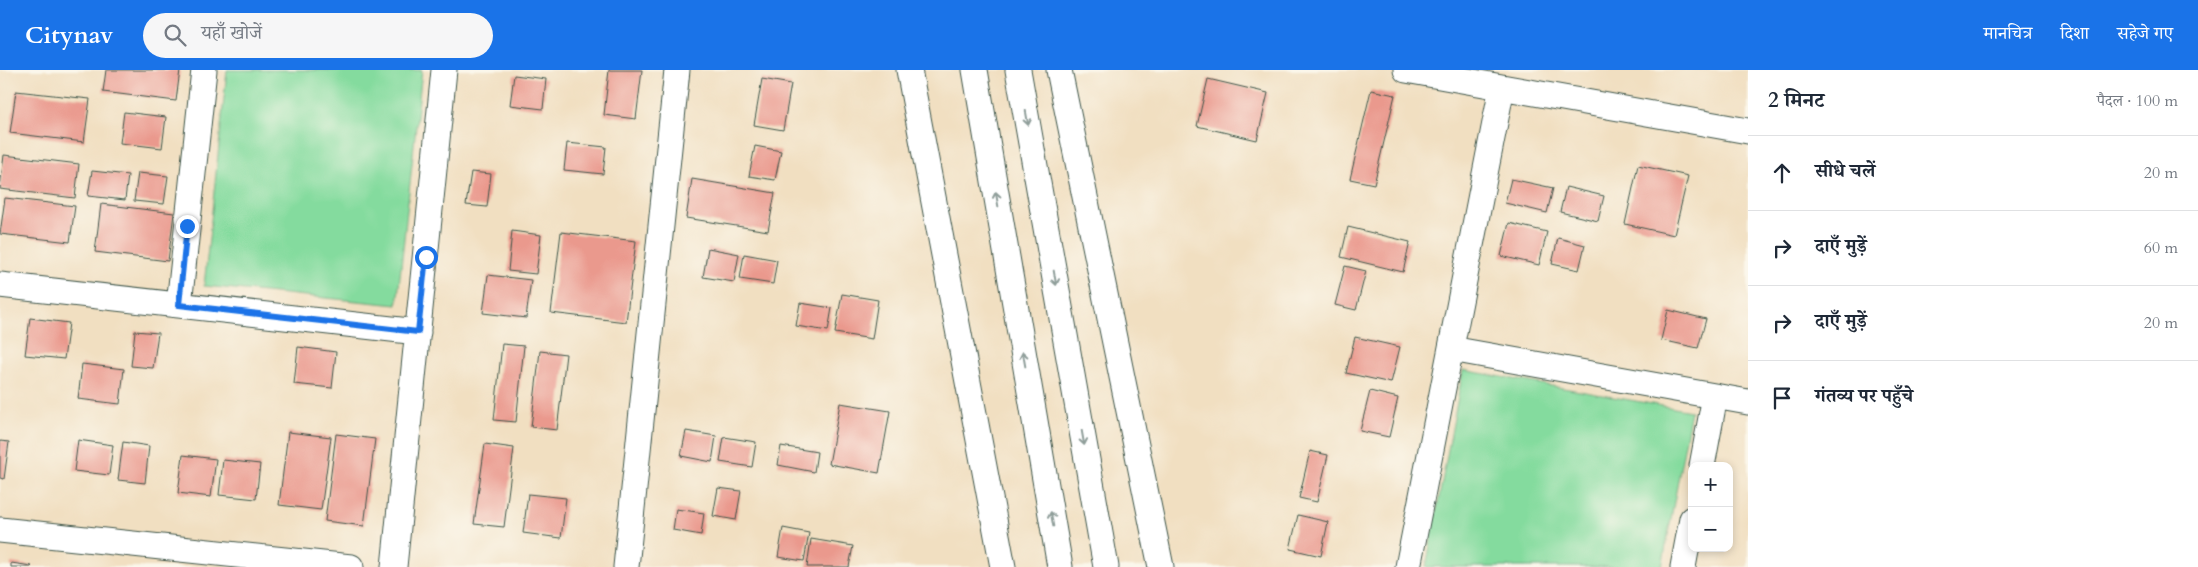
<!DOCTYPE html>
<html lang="hi">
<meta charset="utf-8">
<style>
body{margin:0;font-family:Cardo,"Noto Serif Devanagari",serif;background:#f6f6f7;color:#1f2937}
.controls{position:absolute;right:15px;bottom:15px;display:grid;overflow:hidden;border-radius:10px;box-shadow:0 2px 8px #0003}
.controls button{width:45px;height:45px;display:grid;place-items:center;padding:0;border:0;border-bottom:1px solid #e0e1e3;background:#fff;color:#1f2937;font:25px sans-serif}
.stop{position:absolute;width:15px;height:15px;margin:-11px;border:4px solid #1a73e8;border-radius:50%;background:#fff}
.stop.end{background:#1a73e8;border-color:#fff;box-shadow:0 1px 5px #0008}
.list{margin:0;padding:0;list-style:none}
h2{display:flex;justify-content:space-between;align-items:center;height:65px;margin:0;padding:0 20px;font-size:21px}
h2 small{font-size:16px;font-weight:400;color:#747a83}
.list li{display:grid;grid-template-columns:32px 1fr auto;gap:15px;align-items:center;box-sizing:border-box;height:75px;padding:0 20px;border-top:1px solid #e0e1e3}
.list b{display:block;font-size:19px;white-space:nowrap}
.list em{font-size:16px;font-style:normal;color:#747a83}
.icon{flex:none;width:28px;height:28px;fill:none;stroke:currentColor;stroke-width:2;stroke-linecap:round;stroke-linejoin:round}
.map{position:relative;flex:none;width:1748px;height:497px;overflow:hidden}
header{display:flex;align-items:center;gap:30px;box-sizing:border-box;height:70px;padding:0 25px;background:#1a73e8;color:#fff}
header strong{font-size:24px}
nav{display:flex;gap:28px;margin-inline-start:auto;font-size:18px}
.search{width:350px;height:45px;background:#f6f6f7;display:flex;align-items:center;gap:12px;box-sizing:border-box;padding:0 18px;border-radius:28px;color:#747a83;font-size:19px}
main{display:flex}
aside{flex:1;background:#fff}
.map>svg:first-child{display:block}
.green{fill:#84db9e;stroke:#528c69}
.building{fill:#ea998d}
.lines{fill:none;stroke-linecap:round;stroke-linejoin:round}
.minor-casing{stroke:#3e5549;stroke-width:27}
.minor{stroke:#fff;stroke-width:25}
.oneway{stroke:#8f9e9a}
.route{stroke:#1a73e8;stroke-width:6}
</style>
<header>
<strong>Citynav</strong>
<div class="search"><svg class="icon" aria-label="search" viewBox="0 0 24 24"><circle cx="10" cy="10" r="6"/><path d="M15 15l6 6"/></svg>यहाँ खोजें</div>
<nav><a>मानचित्र</a><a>दिशा</a><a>सहेजे गए</a></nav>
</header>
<main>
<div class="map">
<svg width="1748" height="497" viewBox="0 0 1748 497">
<rect width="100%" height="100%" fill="#fbf7ec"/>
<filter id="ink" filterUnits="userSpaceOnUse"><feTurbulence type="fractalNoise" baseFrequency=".02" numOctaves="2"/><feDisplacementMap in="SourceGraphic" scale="10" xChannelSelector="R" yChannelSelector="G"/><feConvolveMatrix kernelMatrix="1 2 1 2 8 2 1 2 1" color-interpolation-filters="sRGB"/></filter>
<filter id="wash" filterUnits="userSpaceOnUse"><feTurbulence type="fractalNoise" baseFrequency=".0096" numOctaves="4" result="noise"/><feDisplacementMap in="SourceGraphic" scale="20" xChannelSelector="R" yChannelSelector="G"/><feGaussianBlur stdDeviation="1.12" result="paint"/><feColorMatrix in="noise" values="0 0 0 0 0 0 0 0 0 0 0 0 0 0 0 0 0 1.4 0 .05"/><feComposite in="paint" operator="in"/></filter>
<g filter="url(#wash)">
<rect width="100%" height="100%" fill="#f1dfc1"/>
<path class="green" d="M 227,0 L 422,0 L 397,235 L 204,216 Z
M 1463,300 L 1691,341 L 1662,497 L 1426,497 Z"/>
<g id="blocks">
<path class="building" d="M 106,0 L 180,0 L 176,31 L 103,22 Z
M 609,0 L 642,0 L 636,49 L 604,45 Z
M 514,5 L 546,9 L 543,39 L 510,35 Z
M 762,9 L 791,14 L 783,60 L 754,55 Z
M 1208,9 L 1268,23 L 1257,70 L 1197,56 Z
M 1371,20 L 1395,25 L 1374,114 L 1350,109 Z
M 16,21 L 90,29 L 84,72 L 10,63 Z
M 124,42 L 166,47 L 162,78 L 120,73 Z
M 567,73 L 606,77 L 603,104 L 564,100 Z
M 755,76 L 781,81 L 775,110 L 749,106 Z
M 4,85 L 79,94 L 75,128 L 0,119 Z
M 1638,95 L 1688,106 L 1674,165 L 1625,154 Z
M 92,101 L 128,105 L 125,130 L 88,126 Z
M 471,102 L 491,104 L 487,137 L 466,135 Z
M 138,103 L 168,106 L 164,134 L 134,131 Z
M 692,109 L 775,123 L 768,161 L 686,148 Z
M 1511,109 L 1553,118 L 1547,143 L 1505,133 Z
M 1566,117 L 1604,126 L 1598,151 L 1560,142 Z
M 5,128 L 75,136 L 70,172 L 0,164 Z
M 101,134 L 174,143 L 168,191 L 95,182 Z
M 1509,153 L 1547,162 L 1539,195 L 1501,186 Z
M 1348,157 L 1410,172 L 1403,202 L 1341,187 Z
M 512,161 L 541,165 L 536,204 L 508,201 Z
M 561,162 L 636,171 L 626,252 L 551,243 Z
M 1558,168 L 1585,175 L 1579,200 L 1552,194 Z
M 708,178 L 739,184 L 734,212 L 703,207 Z
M 744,184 L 777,190 L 773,214 L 740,209 Z
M 1345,196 L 1366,201 L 1356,240 L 1335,235 Z
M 488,205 L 531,210 L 526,248 L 483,243 Z
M 842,224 L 878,230 L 872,269 L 835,263 Z
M 800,233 L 832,238 L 828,261 L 796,256 Z
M 1668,240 L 1706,249 L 1698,278 L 1661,270 Z
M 30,248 L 69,253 L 64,289 L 25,285 Z
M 135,261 L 158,263 L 153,298 L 131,296 Z
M 1355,267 L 1400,277 L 1391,313 L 1346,303 Z
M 502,274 L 524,276 L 516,352 L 494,350 Z
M 298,277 L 336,282 L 332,318 L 294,314 Z
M 540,281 L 566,284 L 557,360 L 531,357 Z
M 82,294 L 124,299 L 120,334 L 78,329 Z
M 1370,321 L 1398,328 L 1389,367 L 1360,361 Z
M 840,333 L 890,341 L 879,403 L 829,394 Z
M 686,361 L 716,366 L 712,392 L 681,386 Z
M 288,362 L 331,367 L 321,440 L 279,435 Z
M 336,364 L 375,369 L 364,456 L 325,451 Z
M 724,367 L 756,372 L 752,397 L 720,392 Z
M 78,370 L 113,375 L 109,405 L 74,401 Z
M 0,371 L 9,372 L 4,409 L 0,408 Z
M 123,372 L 149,376 L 145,413 L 118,410 Z
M 485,374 L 514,378 L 504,457 L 474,454 Z
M 781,376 L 817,382 L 814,402 L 778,395 Z
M 1310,381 L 1328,385 L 1317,432 L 1299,428 Z
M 183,385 L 216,389 L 211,427 L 178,423 Z
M 223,390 L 260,394 L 256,429 L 219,425 Z
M 718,418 L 741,421 L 736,450 L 713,446 Z
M 528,424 L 566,428 L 561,468 L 523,463 Z
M 676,439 L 704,443 L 701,465 L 673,460 Z
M 1298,445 L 1328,452 L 1321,486 L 1290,479 Z
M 783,458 L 809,463 L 804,491 L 778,487 Z
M 811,469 L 853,476 L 849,497 L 807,497 Z
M 11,493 L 32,496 L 31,497 L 11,497 Z"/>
</g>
</g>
<g filter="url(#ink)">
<use href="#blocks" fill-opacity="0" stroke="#3e5549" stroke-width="1"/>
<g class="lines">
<defs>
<path id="minor" d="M 909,0 L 1003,497
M 975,0 L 1060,497
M 1018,0 L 1106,497
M 1059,0 L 1161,497
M 1406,0 L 1748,61
M 0,215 L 418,262
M 179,235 L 204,0
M 1451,279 L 1748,332
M 1702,396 L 1715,326
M 0,460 L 351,497
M 394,497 L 444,0
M 626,497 L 677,0
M 1408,497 L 1502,17
M 1683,497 L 1692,449"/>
</defs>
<use href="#minor" class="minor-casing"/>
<use href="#minor" class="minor"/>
</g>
<defs><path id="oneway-shaft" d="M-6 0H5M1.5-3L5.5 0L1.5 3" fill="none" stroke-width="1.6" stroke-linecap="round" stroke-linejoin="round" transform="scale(1.25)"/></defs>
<g class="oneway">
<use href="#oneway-shaft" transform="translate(1027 48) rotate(80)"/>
<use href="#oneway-shaft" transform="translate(997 129) rotate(-100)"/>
<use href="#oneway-shaft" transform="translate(1055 208) rotate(80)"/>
<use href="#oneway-shaft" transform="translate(1024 289) rotate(-100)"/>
<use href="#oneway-shaft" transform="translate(1083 368) rotate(80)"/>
<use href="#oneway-shaft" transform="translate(1052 449) rotate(-100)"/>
</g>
</g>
<g class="lines" filter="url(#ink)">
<path class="route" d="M 187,156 L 179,235 L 418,262 L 426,187"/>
</g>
</svg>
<div class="controls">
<button>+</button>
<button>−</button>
</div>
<div class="stop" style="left:426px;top:187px"></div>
<div class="stop end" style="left:187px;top:156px"></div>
</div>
<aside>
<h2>2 मिनट<small>पैदल · 100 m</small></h2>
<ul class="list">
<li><svg class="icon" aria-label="ahead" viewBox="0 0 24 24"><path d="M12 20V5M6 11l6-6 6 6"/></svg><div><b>सीधे चलें</b></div><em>20 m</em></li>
<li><svg class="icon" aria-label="right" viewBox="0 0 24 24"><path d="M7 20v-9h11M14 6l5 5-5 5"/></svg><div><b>दाएँ मुड़ें</b></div><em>60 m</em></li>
<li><svg class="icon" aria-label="right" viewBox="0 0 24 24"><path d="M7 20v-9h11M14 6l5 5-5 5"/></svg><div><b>दाएँ मुड़ें</b></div><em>20 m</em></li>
<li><svg class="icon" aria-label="arrive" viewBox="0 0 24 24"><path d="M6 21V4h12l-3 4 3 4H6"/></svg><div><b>गंतव्य पर पहुँचे</b></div></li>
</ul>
</aside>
</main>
